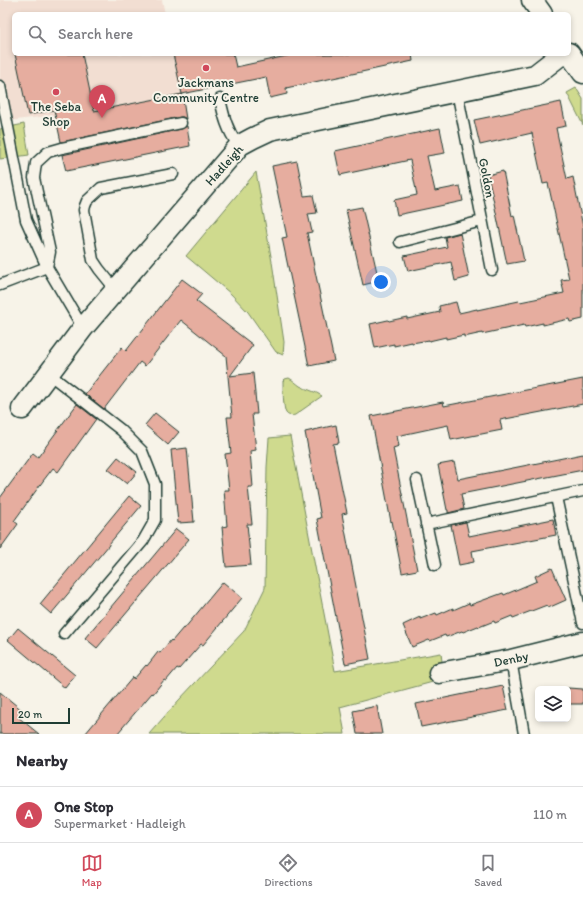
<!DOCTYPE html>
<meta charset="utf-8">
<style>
body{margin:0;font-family:Itim,sans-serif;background:#f7f7f7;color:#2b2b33}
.controls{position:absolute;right:12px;bottom:12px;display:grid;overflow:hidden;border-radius:6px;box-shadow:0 2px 6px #0003}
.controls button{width:36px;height:36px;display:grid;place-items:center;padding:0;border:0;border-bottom:1px solid #e1e1e2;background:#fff;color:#2b2b33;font:20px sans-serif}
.scale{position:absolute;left:12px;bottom:10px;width:58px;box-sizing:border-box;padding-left:4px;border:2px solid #1f3d34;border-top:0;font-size:11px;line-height:14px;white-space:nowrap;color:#1f3d34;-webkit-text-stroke:3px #f7f3e8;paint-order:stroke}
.you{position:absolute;left:381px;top:282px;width:14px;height:14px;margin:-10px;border:3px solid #fff;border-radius:50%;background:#1a73e8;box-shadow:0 0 0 6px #1a73e833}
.badge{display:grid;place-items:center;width:26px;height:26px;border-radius:50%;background:#d1495b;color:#fff;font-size:13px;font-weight:700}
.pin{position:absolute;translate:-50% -33px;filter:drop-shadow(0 1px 2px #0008)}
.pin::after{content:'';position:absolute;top:21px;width:14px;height:12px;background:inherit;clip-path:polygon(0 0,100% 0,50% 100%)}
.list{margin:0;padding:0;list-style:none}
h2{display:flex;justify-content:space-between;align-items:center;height:52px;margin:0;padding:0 16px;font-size:17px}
h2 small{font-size:13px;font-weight:400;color:#7c7c81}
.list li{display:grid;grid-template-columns:26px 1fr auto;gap:12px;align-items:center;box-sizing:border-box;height:56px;padding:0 16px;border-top:1px solid #e1e1e2}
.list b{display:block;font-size:15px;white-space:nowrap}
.list p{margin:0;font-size:13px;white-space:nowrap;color:#7c7c81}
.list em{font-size:13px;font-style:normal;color:#7c7c81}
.icon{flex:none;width:22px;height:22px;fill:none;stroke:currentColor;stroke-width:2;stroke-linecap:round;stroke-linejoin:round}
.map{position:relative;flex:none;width:583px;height:734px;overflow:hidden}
.search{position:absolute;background:#fff;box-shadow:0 2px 6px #0003;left:12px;right:12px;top:12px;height:44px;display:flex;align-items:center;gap:10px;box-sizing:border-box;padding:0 14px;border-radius:6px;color:#7c7c81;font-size:15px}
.sheet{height:108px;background:#fff}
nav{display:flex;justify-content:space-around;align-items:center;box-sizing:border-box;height:56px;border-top:1px solid #e1e1e2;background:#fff;font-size:11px;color:#7c7c81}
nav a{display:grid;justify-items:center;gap:2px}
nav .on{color:#d1495b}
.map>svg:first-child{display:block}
.built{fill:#f2ded2}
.green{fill:#cfda8e;stroke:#778c61}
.building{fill:#e6ad9f;stroke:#1f3d34}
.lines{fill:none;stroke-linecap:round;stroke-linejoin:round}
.service-casing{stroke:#1f3d34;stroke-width:13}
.minor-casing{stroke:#1f3d34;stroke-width:23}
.service{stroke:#f7f3e8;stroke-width:10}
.minor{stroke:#f7f3e8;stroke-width:20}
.poi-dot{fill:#d1495b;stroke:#f7f3e8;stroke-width:1.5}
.labels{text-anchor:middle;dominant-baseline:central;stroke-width:4;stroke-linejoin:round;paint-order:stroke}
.poi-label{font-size:13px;fill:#1f3d34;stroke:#f7f3e8}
.street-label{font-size:13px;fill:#1f3d34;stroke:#f7f3e8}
</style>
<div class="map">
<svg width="583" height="734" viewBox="0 0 583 734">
<rect width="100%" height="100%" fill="#f7f3e8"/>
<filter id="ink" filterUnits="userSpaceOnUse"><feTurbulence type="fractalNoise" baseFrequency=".025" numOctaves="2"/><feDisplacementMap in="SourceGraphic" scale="8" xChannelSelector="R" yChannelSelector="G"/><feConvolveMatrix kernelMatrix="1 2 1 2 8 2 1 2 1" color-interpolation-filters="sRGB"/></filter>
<g filter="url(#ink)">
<path class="built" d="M 0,0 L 162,0 L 165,14 L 14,14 L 14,54 L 173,54 L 185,109 L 190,146 L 66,171 L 56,115 L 0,122 Z"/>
<path class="green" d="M 576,88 L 583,99 L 583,125 L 567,93 Z
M 24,124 L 29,155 L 0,159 L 0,129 Z
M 256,172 L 272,262 L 284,342 L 283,355 L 276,352 L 248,312 L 231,294 L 186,256 Z
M 289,378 C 293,380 296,383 300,386 C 307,390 315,391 322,396 L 295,415 C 292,416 288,416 286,413 C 283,408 283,387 283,381 L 285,379 Z
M 290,436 L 335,671 L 441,653 L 444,679 L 340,707 L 345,734 L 149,734 L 179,700 L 244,631 L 265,588 L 267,467 L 269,438 Z"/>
<path class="building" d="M 15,54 L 82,54 L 94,111 L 182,94 L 173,54 L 233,54 L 236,67 L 296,54 L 412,54 L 413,61 L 286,88 L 287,94 L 270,98 L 266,77 L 182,94 L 186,119 L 183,117 L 180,117 L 61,142 L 54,110 L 28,115 Z
M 561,102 L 566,126 L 556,128 L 567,179 L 573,177 L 583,227 L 583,319 L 570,322 L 569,319 L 543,325 L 543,323 L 525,327 L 524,325 L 482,334 L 482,333 L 464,337 L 464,335 L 446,339 L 446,337 L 429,341 L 429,340 L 412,343 L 412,342 L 394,346 L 394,344 L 375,348 L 370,324 L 388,320 L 389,321 L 407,317 L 407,319 L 440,312 L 439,306 L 456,302 L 459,313 L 477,309 L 477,310 L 519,301 L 520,302 L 564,293 L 561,280 L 569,279 L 548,183 L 543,184 L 532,133 L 480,145 L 474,120 Z
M 187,126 L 190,146 L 66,171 L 62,155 L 182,129 Z
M 440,128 L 445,153 L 427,156 L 435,191 L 460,186 L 463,201 L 397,215 L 394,200 L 417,195 L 410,160 L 340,175 L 335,151 Z
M 297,161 L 304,196 L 313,195 L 317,213 L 308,214 L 312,232 L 307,233 L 334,361 L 309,366 L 282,238 L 287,237 L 272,166 Z
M 503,171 L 512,216 L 514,215 L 524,261 L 507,264 L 488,175 Z
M 362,207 L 379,281 L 363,285 L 346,210 Z
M 460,233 L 469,277 L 455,281 L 451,262 L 408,271 L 404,256 L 447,247 L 445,237 Z
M 182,279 L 202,294 L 196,301 L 253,345 L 230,376 L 253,373 L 257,414 L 252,414 L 256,450 L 250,451 L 253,487 L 248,487 L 252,524 L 247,524 L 251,565 L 226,567 L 222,527 L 227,526 L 224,490 L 229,490 L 225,454 L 231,453 L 227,417 L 232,417 L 226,356 L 181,320 L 145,366 L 140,362 L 104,409 L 85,394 L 122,347 L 126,351 Z
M 583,379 L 583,404 L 500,420 L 502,430 L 451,440 L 448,425 L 397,436 L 399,446 L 393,448 L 417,570 L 402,573 L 392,521 L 391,522 L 371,416 L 443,402 L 444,406 Z
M 77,404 L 96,419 L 58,472 L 53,468 L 43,481 L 14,521 L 18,524 L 0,549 L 0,498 L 33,453 L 38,457 Z
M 155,413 L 179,432 L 168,445 L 145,425 Z
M 336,425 L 339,443 L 333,444 L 347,513 L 342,514 L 370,659 L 345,664 L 317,519 L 321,518 L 305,432 Z
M 187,448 L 194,522 L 178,523 L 171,450 Z
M 583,454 L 583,470 L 461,494 L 464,509 L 448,513 L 448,510 L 447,510 L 438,465 L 454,462 L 458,479 Z
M 118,457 L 137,472 L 127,484 L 108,469 Z
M 129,496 L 141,506 L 109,544 L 109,545 L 51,614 L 40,604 Z
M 553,519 L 556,535 L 472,551 L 474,562 L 459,565 L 451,525 L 466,522 L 469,536 Z
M 176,529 L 189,539 L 97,648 L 85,638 Z
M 552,568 L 566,600 L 548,608 L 547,605 L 513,618 L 512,616 L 495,623 L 494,621 L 479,627 L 478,626 L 463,632 L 462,631 L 446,637 L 445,635 L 430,641 L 429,640 L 412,647 L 403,625 L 420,617 L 420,619 L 436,613 L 437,615 L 453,608 L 453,610 L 469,603 L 470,605 L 503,593 L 504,595 L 537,581 L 535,576 Z
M 223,582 L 242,598 L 203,645 L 201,644 L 179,669 L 177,668 L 166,681 L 164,680 L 153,694 L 152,693 L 117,734 L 85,734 L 133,677 L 134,679 L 146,665 L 147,666 L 158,652 L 160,653 L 171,640 L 172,641 L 183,628 L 184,629 Z
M 18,628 L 75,675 L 65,688 L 8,640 Z
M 503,686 L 508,710 L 421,727 L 416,704 Z
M 568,688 L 583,689 L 583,704 L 568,704 Z
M 0,692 L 23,711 L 18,717 L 39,734 L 0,734 Z
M 377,706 L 382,734 L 357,734 L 353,711 Z"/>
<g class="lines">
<defs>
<path id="service" d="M 0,86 L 26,220 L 47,267 L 83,328
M 457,91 L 492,270
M 220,99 C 224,117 227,130 238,145 L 240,145
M 400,242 L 482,221
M 0,285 L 47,267 L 50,252 L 34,178 L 36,163 L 48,152 L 62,148 L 181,123
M 116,290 L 99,269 L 93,260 L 84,210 L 85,206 L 87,201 L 101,188 L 173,174
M 49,374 L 121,430 L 142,451 L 155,484 L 155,520 L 143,541 L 64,634
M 417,480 L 435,565
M 556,497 L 583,623
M 426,524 L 583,491
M 511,660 L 524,734"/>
<path id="minor" d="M 532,0 L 542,14
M 569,53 L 583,73
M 22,409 L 83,328 L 240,145 L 253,138 L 270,130 L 535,75 L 562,54
M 439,673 L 511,660 L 583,642"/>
</defs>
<use href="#service" class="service-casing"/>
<use href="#minor" class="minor-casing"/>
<use href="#service" class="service"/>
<use href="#minor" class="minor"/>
</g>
</g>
<g class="poi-dot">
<circle cx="206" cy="68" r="4"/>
<circle cx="56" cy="92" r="4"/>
</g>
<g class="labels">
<g class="poi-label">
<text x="206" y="82">Jackmans<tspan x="206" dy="15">Community Centre</tspan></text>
<text x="56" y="106">The Seba<tspan x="56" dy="15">Shop</tspan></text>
</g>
<g class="street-label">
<text transform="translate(224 165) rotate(-48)">Hadleigh</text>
<text transform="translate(487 178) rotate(79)">Goldon</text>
<text transform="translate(511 659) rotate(-12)">Denby</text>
</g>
</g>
</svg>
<div class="controls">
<button><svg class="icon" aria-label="layers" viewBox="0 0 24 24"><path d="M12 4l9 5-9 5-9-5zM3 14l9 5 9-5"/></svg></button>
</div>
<div class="scale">20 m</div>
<div class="you"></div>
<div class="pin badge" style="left:102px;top:118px">A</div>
<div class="search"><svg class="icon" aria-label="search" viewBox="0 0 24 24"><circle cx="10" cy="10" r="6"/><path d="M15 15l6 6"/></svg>Search here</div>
</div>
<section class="sheet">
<h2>Nearby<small></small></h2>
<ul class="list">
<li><span class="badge">A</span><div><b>One Stop</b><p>Supermarket · Hadleigh</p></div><em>110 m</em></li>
</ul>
</section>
<nav>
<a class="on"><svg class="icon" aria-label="map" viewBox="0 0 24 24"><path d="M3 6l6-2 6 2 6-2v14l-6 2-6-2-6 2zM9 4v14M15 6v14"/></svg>Map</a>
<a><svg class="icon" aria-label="directions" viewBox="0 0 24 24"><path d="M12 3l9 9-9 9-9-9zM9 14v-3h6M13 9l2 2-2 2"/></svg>Directions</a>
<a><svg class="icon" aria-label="saved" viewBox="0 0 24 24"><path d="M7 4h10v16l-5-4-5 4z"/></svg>Saved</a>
</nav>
